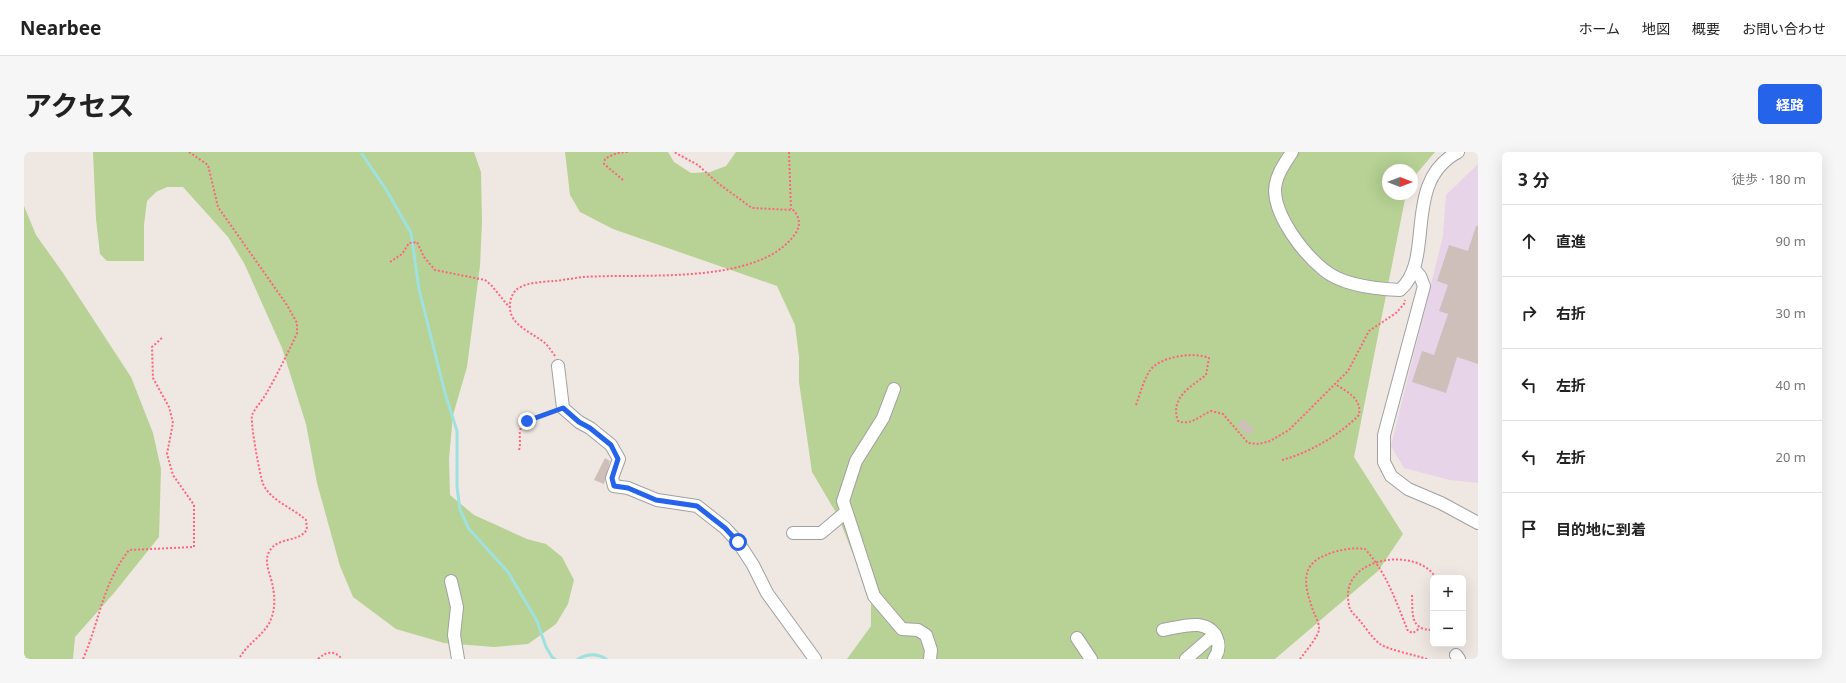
<!DOCTYPE html>
<html lang="ja">
<meta charset="utf-8">
<style>
body{margin:0;font-family:"Noto Sans","Noto Sans JP",sans-serif;background:#f6f6f6;color:#222}
.controls{position:absolute;right:12px;bottom:12px;display:grid;overflow:hidden;border-radius:6px;box-shadow:0 4px 16px #0002}
.controls button{width:36px;height:36px;display:grid;place-items:center;padding:0;border:0;border-bottom:1px solid #e0e0e0;background:#fff;color:#222;font:20px sans-serif}
.compass{position:absolute;left:1358px;top:12px;width:36px;height:36px;border-radius:50%;background:#fff;box-shadow:0 4px 16px #0002;rotate:90deg}
.stop{position:absolute;width:12px;height:12px;margin:-9px;border:3px solid #2563eb;border-radius:50%;background:#fff}
.stop.end{background:#2563eb;border-color:#fff;box-shadow:0 1px 4px #0008}
.list{margin:0;padding:0;list-style:none}
h2{display:flex;justify-content:space-between;align-items:center;height:52px;margin:0;padding:0 16px;font-size:17px}
h2 small{font-size:13px;font-weight:400;color:#767676}
.list li{display:grid;grid-template-columns:26px 1fr auto;gap:12px;align-items:center;box-sizing:border-box;height:72px;padding:0 16px;border-top:1px solid #e0e0e0}
.list b{display:block;font-size:15px;white-space:nowrap}
.list em{font-size:13px;font-style:normal;color:#767676}
.icon{flex:none;width:22px;height:22px;fill:none;stroke:currentColor;stroke-width:2;stroke-linecap:round;stroke-linejoin:round}
.map{position:relative;flex:none;width:1454px;height:507px;overflow:hidden;border-radius:6px}
header{display:flex;align-items:center;gap:24px;box-sizing:border-box;height:56px;padding:0 20px;background:#fff;border-bottom:1px solid #e0e0e0}
header strong{font-size:19px}
nav{display:flex;gap:22px;margin-inline-start:auto;font-size:14px}
.intro{display:flex;align-items:center;justify-content:space-between;box-sizing:border-box;height:96px;padding:0 24px}
h1{margin:0;font-size:28px}
.button{padding:10px 18px;border-radius:6px;background:#2563eb;color:#fff;font-size:14px;font-weight:700}
main{display:flex;gap:24px;padding:0 24px}
aside{flex:1;background:#fff;border-radius:6px;box-shadow:0 4px 16px #0002}
.map>svg:first-child{display:block}
.industrial{fill:#e7d4e9}
.forest{fill:#b7d294}
.lines{fill:none;stroke-linecap:round;stroke-linejoin:round}
.stream{stroke:#9fe1de;stroke-width:3}
.building{fill:#cfbfbb}
.street-casing{stroke:#a1a1a1;stroke-width:14}
.path{stroke:#ff647e;stroke-width:2;stroke-dasharray:2 2;stroke-linecap:butt}
.street{stroke:#fff;stroke-width:12}
.route{stroke:#2563eb;stroke-width:5}
</style>
<header>
<strong>Nearbee</strong>
<nav><a>ホーム</a><a>地図</a><a>概要</a><a>お問い合わせ</a></nav>
</header>
<div class="intro"><h1>アクセス</h1><a class="button">経路</a></div>
<main>
<div class="map">
<svg width="1454" height="507" viewBox="0 0 1454 507">
<rect width="100%" height="100%" fill="#efe7e2"/>
<path class="industrial" d="M 1454,12 L 1454,331 L 1426,328 L 1380,316 L 1367,294 L 1419,84 L 1422,43 Z"/>
<path class="forest" d="M 69,0 L 450,0 L 457,20 L 458,70 L 456,114 L 443,215 L 429,263 L 425,307 L 426,343 L 450,363 L 503,387 L 522,392 L 538,405 L 550,428 L 544,452 L 532,472 L 504,492 L 470,495 L 420,491 L 372,477 L 329,445 L 316,414 L 293,331 L 282,272 L 258,196 L 220,111 L 204,85 L 159,35 L 143,35 L 132,40 L 123,49 L 120,73 L 120,109 L 83,109 L 76,102 L 72,67 Z
M 541,0 L 644,0 L 650,10 L 667,21 L 686,20 L 702,14 L 712,0 L 1411,0 L 1388,27 L 1388,18 L 1364,18 L 1364,42 L 1382,42 L 1330,305 L 1379,382 L 1354,419 L 1251,507 L 823,507 L 847,474 L 847,448 L 814,364 L 788,320 L 775,230 L 775,205 L 771,173 L 753,134 L 589,77 L 556,60 L 546,43 Z
M 0,54 L 12,83 L 39,121 L 107,225 L 129,281 L 137,317 L 135,385 L 90,441 L 51,485 L 49,507 L 0,507 Z"/>
<g class="lines">
<path class="stream" d="M 338,2 L 363,39 L 387,81 L 395,137 L 421,241 L 433,279 L 433,335 L 436,358 L 445,377 L 484,420 L 513,469 L 522,495 L 528,505 L 531,507
M 554,507 C 563,502 573,501 582,507"/>
</g>
<path class="building" d="M 1452,74 L 1454,74 L 1454,212 L 1433,205 L 1422,241 L 1388,230 L 1398,199 L 1410,203 L 1424,162 L 1415,159 L 1424,133 L 1413,129 L 1425,93 L 1444,99 Z
M 1219,267 L 1230,277 L 1224,283 L 1214,273 Z
M 581,306 L 586,309 L 580,332 L 570,328 Z"/>
<g class="lines">
<defs>
<path id="street" d="M 1268,0 C 1261,11 1251,24 1251,39 C 1252,66 1279,101 1300,118 C 1318,133 1353,137 1376,138 C 1412,107 1377,30 1434,0
M 1390,117 L 1396,124 L 1400,134 L 1360,283 L 1360,310 L 1367,324 L 1384,337 L 1417,351 L 1454,371
M 534,214 L 539,256 L 555,270 L 566,276 L 587,293 L 595,307 L 588,326 L 590,334 L 604,336 L 633,348 L 673,354 L 701,376 L 714,390 L 729,413 L 743,441 L 791,507
M 870,237 L 859,266 L 832,309 L 819,349 L 850,444 L 878,477 L 894,478 L 902,483 L 907,498 L 906,507
M 769,381 L 797,381 L 822,360
M 427,429 L 433,455 L 430,483 L 434,507
M 1139,478 C 1150,476 1163,472 1174,473 C 1192,475 1200,493 1190,507
M 1053,486 L 1067,507
M 1432,503 L 1435,507
M 1162,507 L 1191,482"/>
</defs>
<use href="#street" class="street-casing"/>
<path class="path" d="M 165,0 L 184,13 L 194,55 L 263,153 L 273,171 L 273,181 L 270,188 C 261,206 252,225 242,242 C 238,249 231,256 228,263 C 226,269 236,327 240,334 C 249,350 269,356 282,368 L 283,377 C 276,391 253,384 245,400 C 239,411 248,425 249,436 C 251,445 251,458 247,467 C 242,482 223,491 215,507
M 765,0 L 767,57
M 599,28 L 580,12 L 581,7 C 589,2 595,0 604,0
M 366,110 L 378,102 L 385,91 L 393,90 L 400,105 L 411,118 L 461,128 L 468,134 L 485,155
M 531,204 C 528,200 525,195 522,192 C 510,181 485,174 486,154 C 486,148 488,142 492,138 C 501,130 519,130 530,129 C 540,128 550,126 560,125 C 617,121 735,134 771,82 C 777,74 776,65 769,58 L 728,56 L 695,32 L 674,13 L 650,0
M 1112,253 C 1116,242 1119,230 1125,220 C 1133,205 1170,199 1185,206 L 1182,223 C 1165,236 1146,246 1154,269 C 1167,274 1175,264 1187,259 L 1199,262 L 1224,291 L 1235,292 L 1246,289 L 1265,278 L 1324,219 L 1345,179 L 1372,161 L 1380,152 L 1381,148
M 495,298 C 497,291 495,285 496,279 C 498,265 519,263 530,259
M 1258,308 C 1287,300 1314,284 1335,263 C 1338,246 1323,240 1311,232
M 1388,443 C 1389,461 1385,478 1409,478
M 59,507 C 76,468 78,433 105,398 L 170,395 L 170,353 L 149,323 L 143,302 L 149,271 L 145,255 L 129,226 L 128,195 L 139,185
M 294,507 C 303,499 310,498 318,507
M 1276,507 C 1281,500 1296,483 1295,476 C 1295,471 1292,465 1290,461 C 1282,438 1273,414 1302,403 C 1313,398 1329,395 1341,397 C 1363,421 1372,450 1384,479 L 1389,481 L 1396,476
M 1403,507 C 1391,503 1365,498 1356,492 C 1348,486 1342,476 1336,469 C 1333,465 1328,461 1326,457 C 1325,454 1324,449 1324,445 C 1322,404 1394,395 1412,426"/>
<use href="#street" class="street"/>
</g>
<g class="lines">
<path class="route" d="M 503,269 L 539,256 L 555,270 L 566,276 L 587,293 L 594,307 L 588,326 L 590,334 L 604,336 L 632,348 L 673,354 L 701,376 L 714,390"/>
</g>
</svg>
<div class="controls">
<button>+</button>
<button>−</button>
</div>
<svg class="compass" viewBox="-18 -18 36 36"><path d="M0-13l5 13h-10z" fill="#e53935"/><path d="M0 13l5-13h-10z" fill="#767676"/></svg>
<div class="stop" style="left:714px;top:390px"></div>
<div class="stop end" style="left:503px;top:269px"></div>
</div>
<aside>
<h2>3 分<small>徒歩 · 180 m</small></h2>
<ul class="list">
<li><svg class="icon" aria-label="ahead" viewBox="0 0 24 24"><path d="M12 20V5M6 11l6-6 6 6"/></svg><div><b>直進</b></div><em>90 m</em></li>
<li><svg class="icon" aria-label="right" viewBox="0 0 24 24"><path d="M7 20v-9h11M14 6l5 5-5 5"/></svg><div><b>右折</b></div><em>30 m</em></li>
<li><svg class="icon" aria-label="left" viewBox="0 0 24 24"><path d="M17 20v-9H6M10 6l-5 5 5 5"/></svg><div><b>左折</b></div><em>40 m</em></li>
<li><svg class="icon" aria-label="left" viewBox="0 0 24 24"><path d="M17 20v-9H6M10 6l-5 5 5 5"/></svg><div><b>左折</b></div><em>20 m</em></li>
<li><svg class="icon" aria-label="arrive" viewBox="0 0 24 24"><path d="M6 21V4h12l-3 4 3 4H6"/></svg><div><b>目的地に到着</b></div></li>
</ul>
</aside>
</main>
